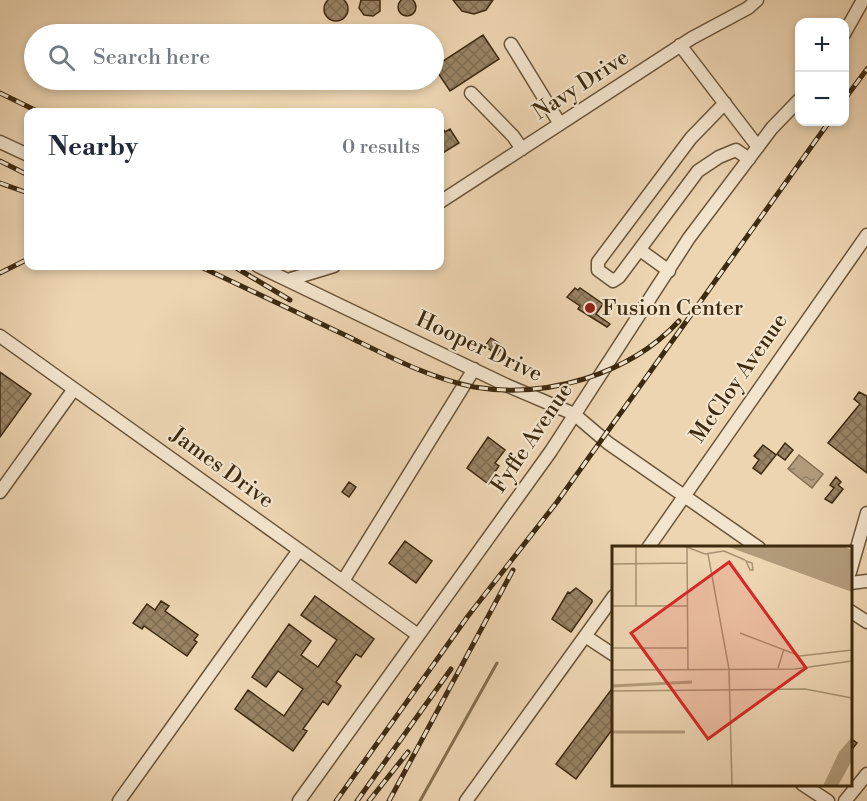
<!DOCTYPE html>
<meta charset="utf-8">
<style>
body{margin:0;font-family:"Libre Bodoni",serif;background:#f2f2f3;color:#1f2937}
.controls{position:absolute;right:18px;top:18px;display:grid;overflow:hidden;border-radius:12px;box-shadow:0 3px 9px #0003}
.controls button{width:54px;height:54px;display:grid;place-items:center;padding:0;border:0;border-bottom:2px solid #e0e1e3;background:#fff;color:#1f2937;font:30px sans-serif}
.list{margin:0;padding:0;list-style:none}
h2{display:flex;justify-content:space-between;align-items:center;height:78px;margin:0;padding:0 24px;font-size:26px}
h2 small{font-size:20px;font-weight:400;color:#747a83}
.icon{flex:none;width:33px;height:33px;fill:none;stroke:currentColor;stroke-width:2;stroke-linecap:round;stroke-linejoin:round}
.map{position:relative;flex:none;width:867px;height:801px;overflow:hidden}
.search{position:absolute;background:#fff;box-shadow:0 3px 9px #0003;left:24px;top:24px;width:420px;height:66px;display:flex;align-items:center;gap:15px;box-sizing:border-box;padding:0 21px;border-radius:33px;color:#747a83;font-size:22px}
.panel{position:absolute;background:#fff;box-shadow:0 3px 9px #0003;left:24px;top:108px;width:420px;height:162px;border-radius:12px}
.map>svg:first-child{display:block}
.water{fill:url(#water-ripples);stroke:#846e50;stroke-width:1.5}
.lines{fill:none;stroke-linecap:round;stroke-linejoin:round}
.stream{stroke:#846e50;stroke-width:3}
.building{fill:url(#building-cross-hatch);stroke:#3e2a0f;stroke-width:1.5}
.minor-casing{stroke:#6a5538;stroke-width:15}
.minor{stroke:#f3e4cd;stroke-width:12}
.rail-casing{stroke:#3e2a0f;stroke-width:5}
.rail{stroke:#f3e4cd;stroke-width:3;stroke-dasharray:9;stroke-linecap:butt}
.poi-dot{fill:#8f2418;stroke:#f3e4cd;stroke-width:2}
.labels{text-anchor:middle;dominant-baseline:central;stroke-width:4.5;stroke-linejoin:round;paint-order:stroke}
.street-label{font-size:22px;fill:#3e2a0f;stroke:#f3e4cd}
.poi-label{font-size:22px;fill:#3e2a0f;stroke:#f3e4cd;text-anchor:start}
.inset-river{fill:none;stroke:#b29b7b;stroke-width:3}
.inset-road{fill:none;stroke:#a79171;stroke-width:1.5}
.view{fill:#d62828;fill-opacity:0.15;stroke:#d62828;stroke-width:3}
.inset-edge{fill:none;stroke:#3e2a0f;stroke-width:3}
</style>
<div class="map">
<svg width="867" height="801" viewBox="0 0 867 801">
<defs>
<pattern id="water-ripples" width="26" height="14" patternUnits="userSpaceOnUse" patternTransform="scale(1.5)"><rect width="26" height="14" fill="#b29b7b"/><path d="M2 4q2-2 4 0t4 0M15 11q2-2 4 0t4 0" fill="none" stroke="#927f63"/></pattern>
<pattern id="building-cross-hatch" width="8" height="8" patternUnits="userSpaceOnUse" patternTransform="scale(1.5)"><rect width="8" height="8" fill="#998364"/><path d="M0 0l8 8M0 8l8-8" fill="none" stroke="#7e6b51"/></pattern>
</defs>
<rect width="100%" height="100%" fill="#edd5b2"/>
<filter id="stains"><feTurbulence type="fractalNoise" baseFrequency=".00333" numOctaves="4"/><feColorMatrix values="0 0 0 0 .2 0 0 0 0 .09 0 0 0 0 .02 0 0 0 .5 -.17"/></filter>
<radialGradient id="worn" r=".72"><stop offset=".6" stop-color="#630" stop-opacity="0"/><stop offset="1" stop-color="#630" stop-opacity=".3"/></radialGradient>
<path class="water" d="M 799,455 L 823,474 L 812,488 L 788,469 Z"/>
<g class="lines">
<path class="stream" d="M 420,801 L 497,663"/>
</g>
<path class="building" d="M324 9a12 12 0 1 1 24 0a12 12 0 1 1-24 0Z
M398 7a9 9 0 1 1 18 0a9 9 0 1 1-18 0Z
M 361,0 L 380,0 L 380,11 L 373,16 L 364,15 L 359,8 Z
M 453,0 L 493,0 L 486,10 L 474,14 L 462,11 Z
M 483,35 L 499,59 L 450,91 L 434,67 Z
M 440,123 L 445,132 L 450,129 L 459,143 L 441,154 Z
M 575,288 L 578,290 L 580,288 L 603,304 L 596,314 L 610,324 L 607,327 L 578,309 L 580,306 L 567,297 Z
M 491,338 L 503,346 L 497,355 L 485,346 Z
M 0,372 L 31,394 L 0,437 Z
M 859,392 L 867,396 L 867,473 L 828,443 L 860,404 L 854,399 Z
M 488,437 L 505,450 L 495,463 L 499,466 L 487,483 L 467,468 Z
M 785,443 L 793,450 L 785,460 L 777,454 Z
M 763,445 L 776,455 L 761,474 L 753,468 L 759,460 L 754,456 Z
M 836,477 L 841,482 L 838,485 L 843,489 L 832,503 L 825,499 L 834,488 L 830,485 Z
M 349,482 L 356,487 L 349,497 L 342,492 Z
M 405,541 L 432,561 L 416,583 L 389,563 Z
M 576,588 L 592,600 L 592,602 L 571,632 L 552,619 L 568,592 L 570,593 Z
M 315,596 L 374,639 L 361,657 L 356,654 L 336,682 L 341,686 L 328,705 L 323,701 L 303,729 L 307,731 L 293,751 L 235,709 L 248,690 L 284,716 L 303,689 L 278,671 L 266,687 L 252,677 L 289,624 L 311,641 L 301,655 L 318,667 L 337,640 L 301,615 Z
M 161,601 L 169,606 L 165,611 L 198,635 L 194,640 L 197,642 L 187,656 L 144,626 L 142,629 L 133,623 L 147,604 L 155,610 Z
M 614,686 L 614,727 L 576,779 L 556,764 Z
M 850,738 L 857,743 L 850,752 Z"/>
<g class="lines">
<defs>
<path id="minor" d="M 844,34 L 863,0
M 511,44 L 560,124
M 680,45 L 758,147
M 471,93 L 513,136 L 522,149
M 725,103 L 691,138 L 598,262 L 598,270 L 613,281 L 619,277 L 698,171 L 719,157 L 736,150 L 749,159
M 0,142 L 28,155
M 440,202 L 692,38 L 748,8 L 757,0
M 640,250 L 669,271
M 258,266 L 506,385 L 574,414 L 608,443 L 759,548
M 291,279 L 334,266
M 0,336 L 418,635
M 0,492 L 74,389
M 648,548 L 867,235
M 850,572 L 867,513
M 343,581 L 474,369
M 850,583 L 867,581
M 850,611 L 867,622
M 585,636 L 614,655
M 802,784 L 828,801
M 119,801 L 299,550
M 299,801 L 551,451 L 689,238 L 772,128 L 800,99
M 466,801 L 614,596
M 845,801 L 867,774"/>
</defs>
<use href="#minor" class="minor-casing"/>
<use href="#minor" class="minor"/>
<defs>
<path id="rail" d="M 0,93 L 39,112
M 844,100 L 867,69
M 0,161 L 28,175
M 0,183 L 28,193
M 199,266 C 248,289 298,313 347,336 C 388,356 429,378 474,387 C 546,399 629,375 679,321
M 233,266 L 290,300
M 0,273 L 28,259
M 336,801 L 468,616 L 557,502 L 829,122
M 357,801 L 451,669
M 369,801 L 408,752
M 389,801 L 513,570"/>
</defs>
<use href="#rail" class="rail-casing"/>
<use href="#rail" class="rail"/>
</g>
<circle class="poi-dot" cx="590" cy="308" r="6"/>
<g class="labels">
<g class="street-label">
<text transform="translate(581 85) rotate(-33)">Navy Drive</text>
<text transform="translate(479 347) rotate(25)">Hooper Drive</text>
<text transform="translate(739 378) rotate(-55)">McCloy Avenue</text>
<text transform="translate(532 438) rotate(-56)">Fyffe Avenue</text>
<text transform="translate(222 468) rotate(36)">James Drive</text>
</g>
<g class="poi-label">
<text x="602" y="308">Fusion Center</text>
</g>
</g>
<g transform="translate(612 546)">
<rect width="240" height="240" fill="#edd5b2"/>
<path d="M 114,0 L 231,0 L 240,4 L 240,46 ZM 240,191 L 240,214 L 226,240 L 211,240 L 227,206 Z" fill="#b29b7b"/>
<path class="inset-river" d="M 0,140 L 80,136M 0,186 L 73,186"/>
<path class="inset-road" d="M 24,0 L 24,60M 72,0 L 93,8 L 112,5 L 133,14M 75,2 L 76,124M 96,8 L 117,123 L 120,240M 134,15 L 140,17 L 141,24 L 138,24 ZM 0,18 L 75,17M 0,60 L 76,60M 128,87 L 188,110 L 240,104M 0,102 L 76,102M 166,122 L 172,103M 0,124 L 183,123 L 240,115M 0,145 L 193,143 L 240,152"/>
<path class="view" d="M 117,16 L 194,122 L 96,193 L 19,87 Z"/>
<rect width="240" height="240" class="inset-edge"/>
</g>
<rect width="100%" height="100%" filter="url(#stains)"/>
<rect width="100%" height="100%" fill="url(#worn)"/>
</svg>
<div class="controls">
<button>+</button>
<button>−</button>
</div>
<div class="search"><svg class="icon" aria-label="search" viewBox="0 0 24 24"><circle cx="10" cy="10" r="6"/><path d="M15 15l6 6"/></svg>Search here</div>
<section class="panel">
<h2>Nearby<small>0 results</small></h2>
<ul class="list">
</ul>
</section>
</div>
